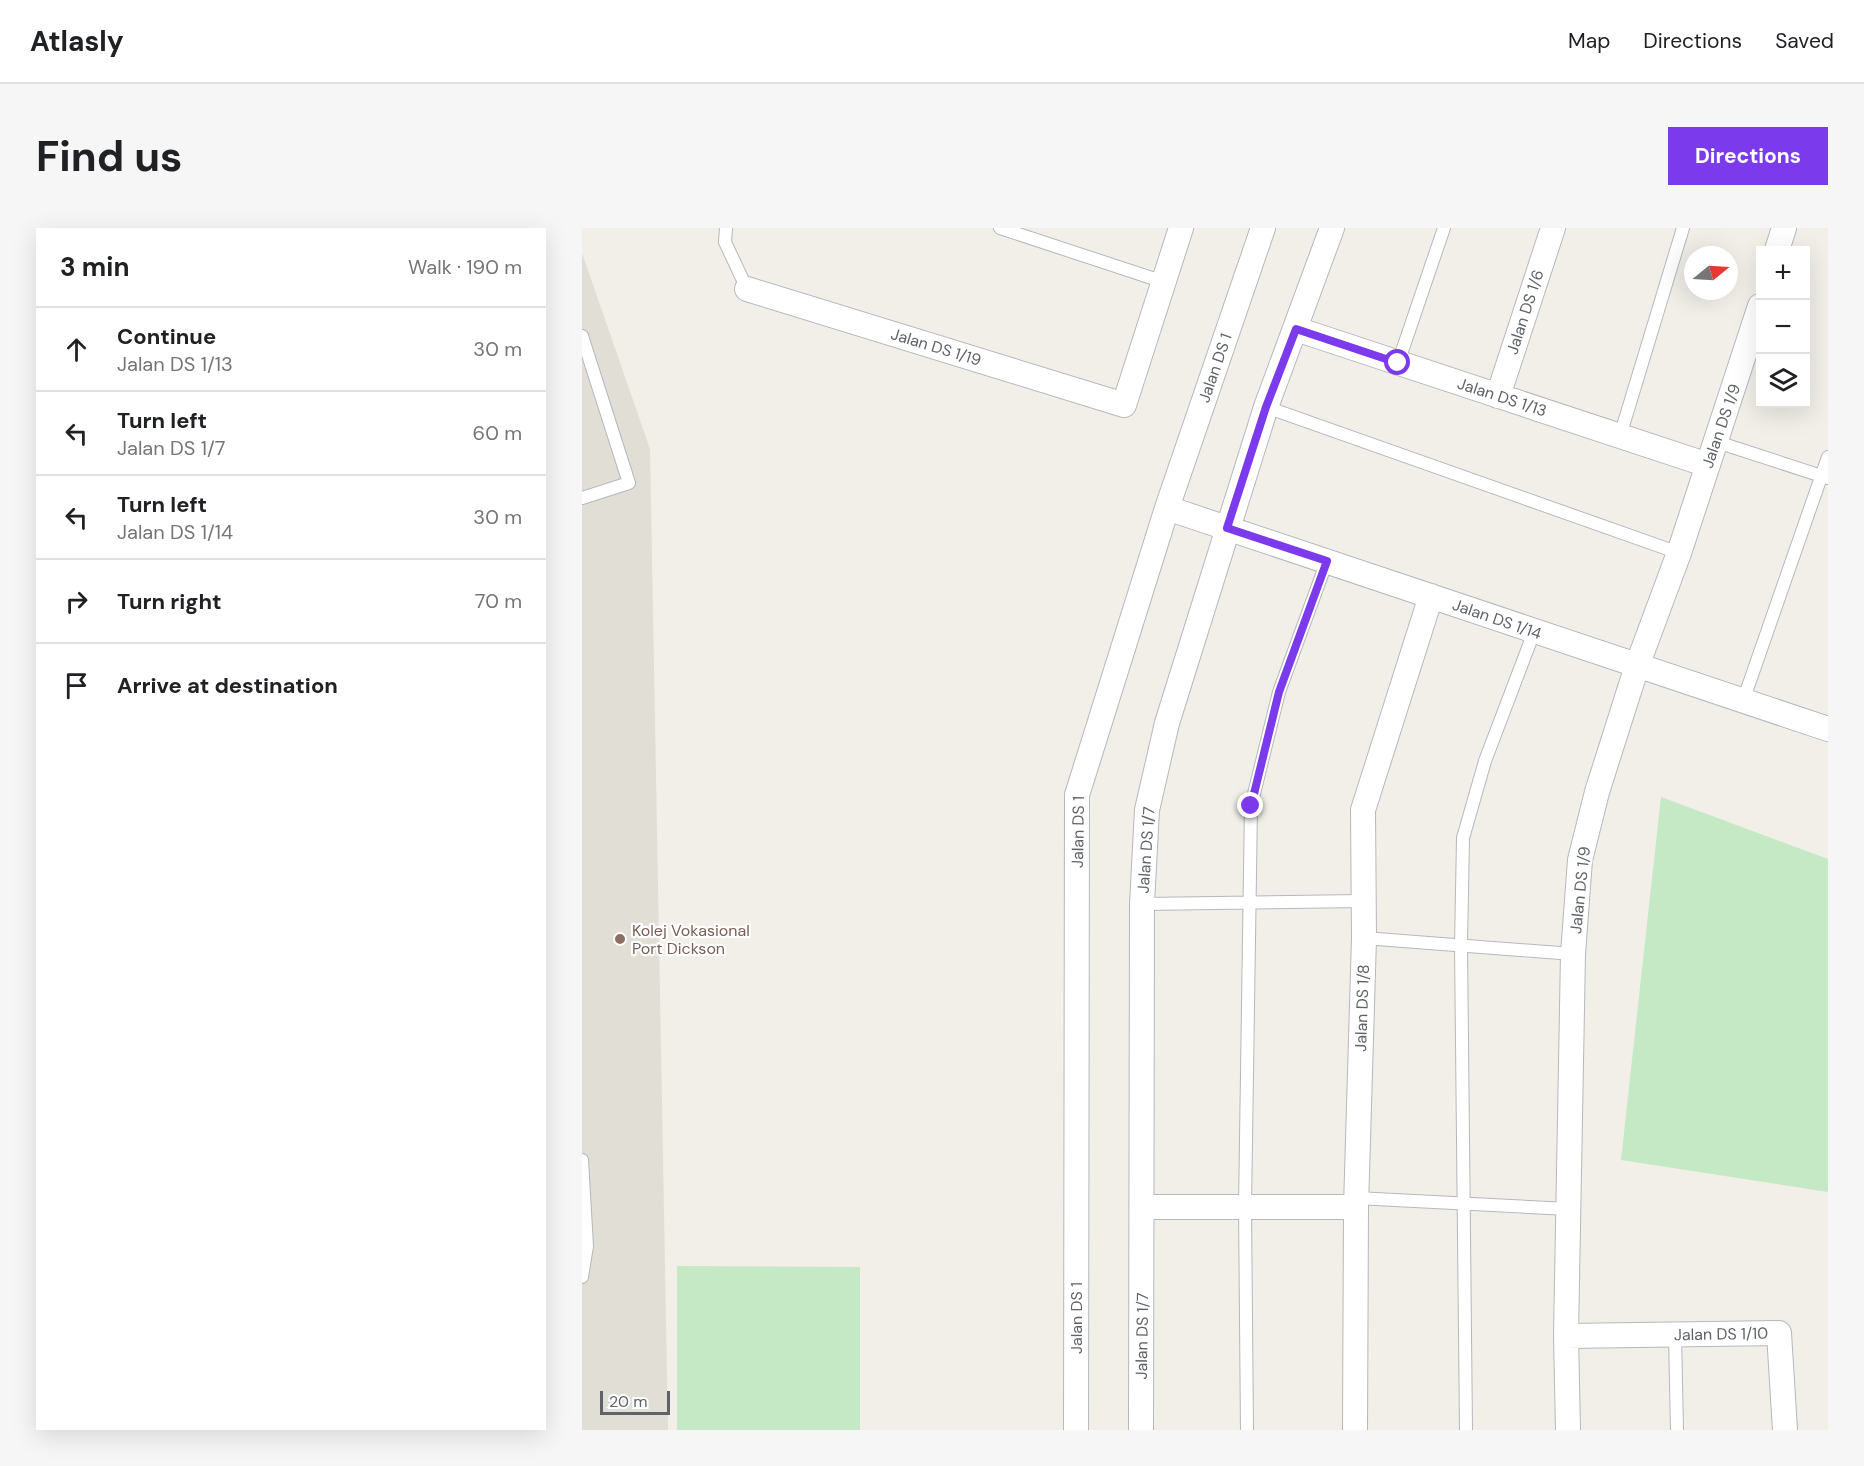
<!DOCTYPE html>
<meta charset="utf-8">
<style>
body{margin:0;font-family:"DM Sans",sans-serif;background:#f6f6f6;color:#202124}
.controls{position:absolute;right:18px;top:18px;display:grid;overflow:hidden;border-radius:0px;box-shadow:0 6px 24px #0002}
.controls button{width:54px;height:54px;display:grid;place-items:center;padding:0;border:0;border-bottom:2px solid #e0e0e0;background:#fff;color:#202124;font:30px sans-serif}
.compass{position:absolute;left:1102px;top:18px;width:54px;height:54px;border-radius:50%;background:#fff;box-shadow:0 6px 24px #0002;rotate:72deg}
.scale{position:absolute;left:18px;bottom:15px;width:70px;box-sizing:border-box;padding-left:6px;border:3px solid #5f6368;border-top:0;font-size:16px;line-height:21px;white-space:nowrap;color:#5f6368;-webkit-text-stroke:4px #fff;paint-order:stroke}
.stop{position:absolute;width:18px;height:18px;margin:-14px;border:4px solid #7c3aed;border-radius:50%;background:#fff}
.stop.end{background:#7c3aed;border-color:#fff;box-shadow:0 2px 6px #0008}
.list{margin:0;padding:0;list-style:none}
h2{display:flex;justify-content:space-between;align-items:center;height:78px;margin:0;padding:0 24px;font-size:26px}
h2 small{font-size:20px;font-weight:400;color:#757577}
.list li{display:grid;grid-template-columns:39px 1fr auto;gap:18px;align-items:center;box-sizing:border-box;height:84px;padding:0 24px;border-top:2px solid #e0e0e0}
.list b{display:block;font-size:22px;white-space:nowrap}
.list p{margin:0;font-size:20px;white-space:nowrap;color:#757577}
.list em{font-size:20px;font-style:normal;color:#757577}
.icon{flex:none;width:33px;height:33px;fill:none;stroke:currentColor;stroke-width:2;stroke-linecap:round;stroke-linejoin:round}
.map{position:relative;flex:none;width:1246px;height:1202px;overflow:hidden;border-radius:0px}
header{display:flex;align-items:center;gap:36px;box-sizing:border-box;height:84px;padding:0 30px;background:#fff;border-bottom:2px solid #e0e0e0}
header strong{font-size:28px}
nav{display:flex;gap:33px;margin-inline-start:auto;font-size:21px}
.intro{display:flex;align-items:center;justify-content:space-between;box-sizing:border-box;height:144px;padding:0 36px}
h1{margin:0;font-size:42px}
.button{padding:15px 27px;border-radius:0px;background:#7c3aed;color:#fff;font-size:21px;font-weight:700}
main{display:flex;gap:36px;padding:0 36px}
aside{flex:1;background:#fff;border-radius:0px;box-shadow:0 6px 24px #0002}
.map>svg:first-child{display:block}
.education{fill:#e1ded6}
.green{fill:#c5e8c5}
.lines{fill:none;stroke-linecap:round;stroke-linejoin:round}
.service-casing{stroke:#b5b8bc;stroke-width:14}
.minor-casing{stroke:#b5b8bc;stroke-width:26}
.service{stroke:#fff;stroke-width:12}
.minor{stroke:#fff;stroke-width:24}
.route{stroke:#7c3aed;stroke-width:8}
.education-dot{fill:#8d6e63;stroke:#fff;stroke-width:2}
.labels{text-anchor:middle;dominant-baseline:central;stroke-width:4.5;stroke-linejoin:round;paint-order:stroke}
.street-label{font-size:16px;fill:#5f6368;stroke:#fff}
.education-label{font-size:16px;fill:#785e54;stroke:#fff;text-anchor:start}
</style>
<header>
<strong>Atlasly</strong>
<nav><a>Map</a><a>Directions</a><a>Saved</a></nav>
</header>
<div class="intro"><h1>Find us</h1><a class="button">Directions</a></div>
<main>
<aside>
<h2>3 min<small>Walk · 190 m</small></h2>
<ul class="list">
<li><svg class="icon" aria-label="ahead" viewBox="0 0 24 24"><path d="M12 20V5M6 11l6-6 6 6"/></svg><div><b>Continue</b><p>Jalan DS 1/13</p></div><em>30 m</em></li>
<li><svg class="icon" aria-label="left" viewBox="0 0 24 24"><path d="M17 20v-9H6M10 6l-5 5 5 5"/></svg><div><b>Turn left</b><p>Jalan DS 1/7</p></div><em>60 m</em></li>
<li><svg class="icon" aria-label="left" viewBox="0 0 24 24"><path d="M17 20v-9H6M10 6l-5 5 5 5"/></svg><div><b>Turn left</b><p>Jalan DS 1/14</p></div><em>30 m</em></li>
<li><svg class="icon" aria-label="right" viewBox="0 0 24 24"><path d="M7 20v-9h11M14 6l5 5-5 5"/></svg><div><b>Turn right</b></div><em>70 m</em></li>
<li><svg class="icon" aria-label="arrive" viewBox="0 0 24 24"><path d="M6 21V4h12l-3 4 3 4H6"/></svg><div><b>Arrive at destination</b></div></li>
</ul>
</aside>
<div class="map">
<svg width="1246" height="1202" viewBox="0 0 1246 1202">
<rect width="100%" height="100%" fill="#f1efe8"/>
<path class="education" d="M 0,25 L 68,221 L 86,1202 L 0,1202 Z"/>
<path class="green" d="M 1079,569 L 1246,631 L 1246,964 L 1039,932 Z
M 95,1038 L 278,1039 L 278,1202 L 95,1202 Z"/>
<g class="lines">
<defs>
<path id="service" d="M 144,0 L 143,14 L 165,61
M 418,0 L 582,54
M 0,108 L 47,255 L 0,270
M 816,135 L 862,0
M 684,179 L 1097,325
M 1038,208 L 1101,0
M 1135,214 L 1246,250
M 1161,473 L 1246,229
M 560,676 L 780,673
M 782,710 L 991,726
M 0,932 L 5,1018 L 0,1049
M 774,970 L 986,981
M 1093,1107 L 1095,1202
M 665,1202 L 663,979 L 669,578 L 697,464 L 745,333
M 884,1202 L 879,717 L 881,610 L 903,533 L 952,404"/>
<path id="minor" d="M 1195,22 L 1202,0
M 165,61 L 542,177 L 599,0
M 714,101 L 1126,237
M 916,168 L 971,0
M 585,280 L 1246,501
M 561,979 L 774,979
M 984,1108 L 1197,1105 L 1203,1202
M 494,1202 L 495,567 L 585,280 L 681,0
M 559,1202 L 560,676 L 565,582 L 585,495 L 684,179 L 750,0
M 773,1202 L 774,979 L 782,710 L 781,582 L 849,368
M 986,1202 L 984,1108 L 991,726 L 998,632 L 1015,564 L 1055,438 L 1097,325 L 1178,78"/>
</defs>
<use href="#service" class="service-casing"/>
<use href="#minor" class="minor-casing"/>
<use href="#service" class="service"/>
<use href="#minor" class="minor"/>
</g>
<g class="lines">
<path class="route" d="M 669,578 L 697,464 L 745,333 L 645,300 L 684,179 L 714,101 L 816,135"/>
</g>
<circle class="education-dot" cx="38" cy="711" r="6"/>
<g class="labels">
<g class="street-label">
<text transform="translate(943 84) rotate(-72)">Jalan DS 1/6</text>
<text transform="translate(354 119) rotate(17)">Jalan DS 1/19</text>
<text transform="translate(633 140) rotate(-71)">Jalan DS 1</text>
<text transform="translate(920 169) rotate(18)">Jalan DS 1/13</text>
<text transform="translate(1139 198) rotate(-71)">Jalan DS 1/9</text>
<text transform="translate(915 391) rotate(19)">Jalan DS 1/14</text>
<text transform="translate(496 604) rotate(-89)">Jalan DS 1</text>
<text transform="translate(564 622) rotate(-86)">Jalan DS 1/7</text>
<text transform="translate(998 662) rotate(-84)">Jalan DS 1/9</text>
<text transform="translate(780 780) rotate(-88)">Jalan DS 1/8</text>
<text transform="translate(494 1090) rotate(-90)">Jalan DS 1</text>
<text transform="translate(1139 1106) rotate(-1)">Jalan DS 1/10</text>
<text transform="translate(560 1108) rotate(-89)">Jalan DS 1/7</text>
</g>
<g class="education-label">
<text x="50" y="702">Kolej Vokasional<tspan x="50" dy="18">Port Dickson</tspan></text>
</g>
</g>
</svg>
<div class="controls">
<button>+</button>
<button>−</button>
<button><svg class="icon" aria-label="layers" viewBox="0 0 24 24"><path d="M12 4l9 5-9 5-9-5zM3 14l9 5 9-5"/></svg></button>
</div>
<svg class="compass" viewBox="-18 -18 36 36"><path d="M0-13l5 13h-10z" fill="#e53935"/><path d="M0 13l5-13h-10z" fill="#757577"/></svg>
<div class="scale">20 m</div>
<div class="stop" style="left:816px;top:135px"></div>
<div class="stop end" style="left:669px;top:578px"></div>
</div>
</main>
